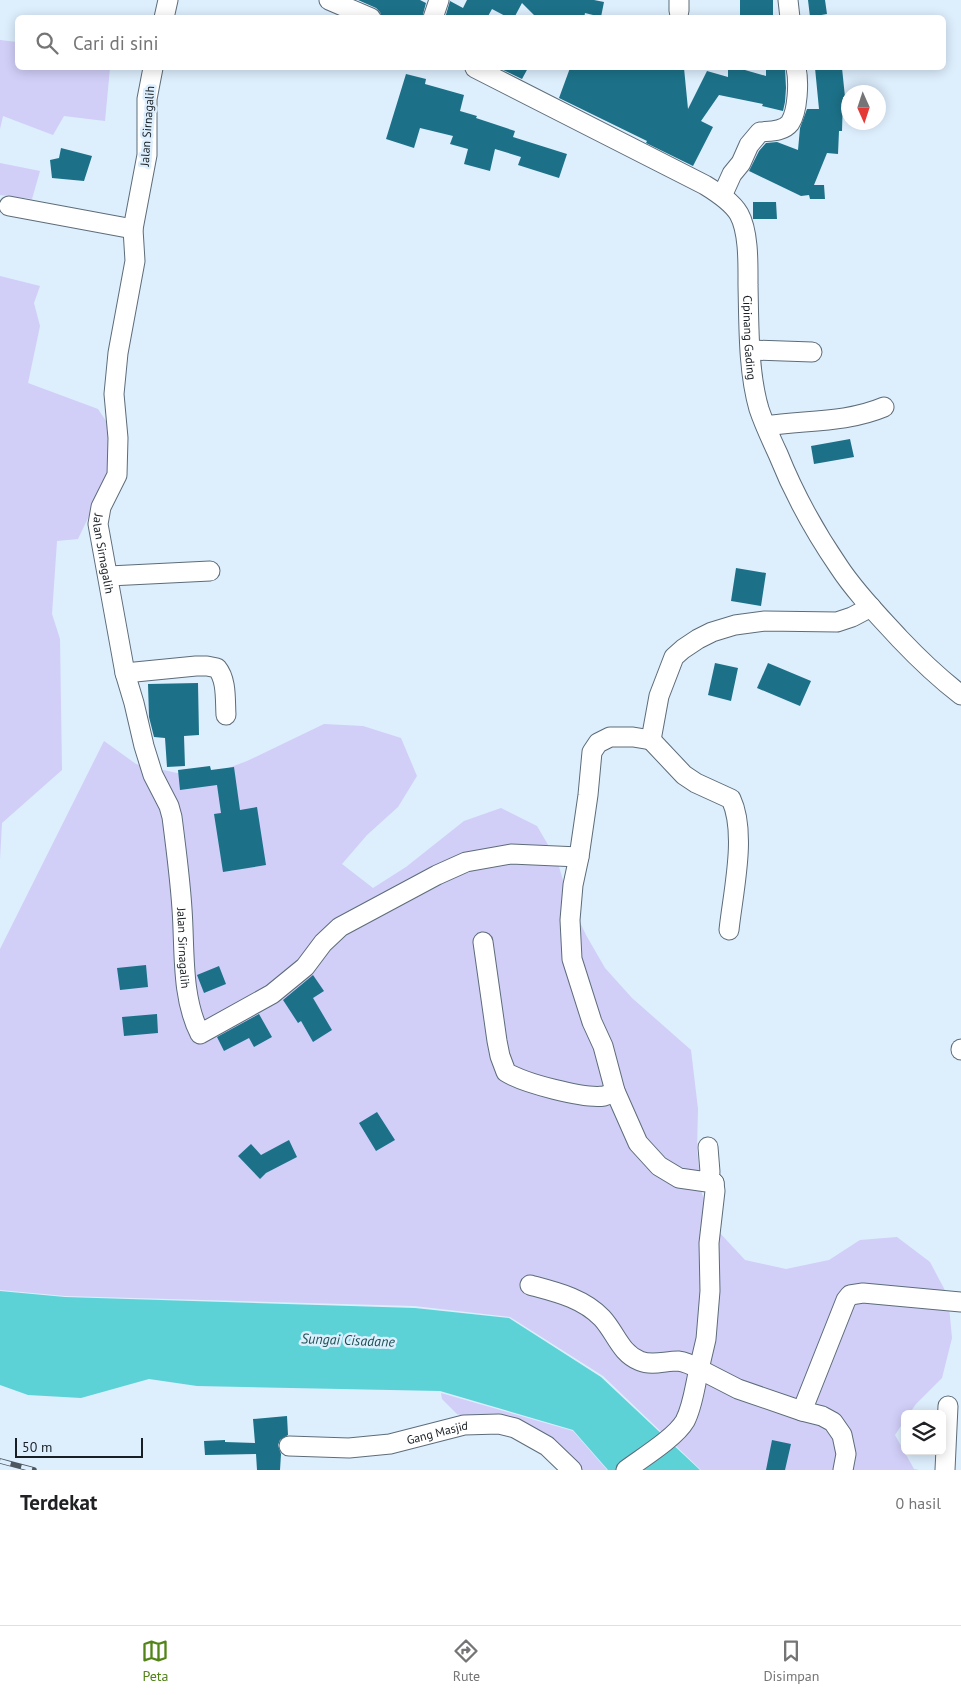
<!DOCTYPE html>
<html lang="id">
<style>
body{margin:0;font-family:"PT Sans",sans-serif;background:#f6f6f6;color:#202124}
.controls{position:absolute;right:15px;bottom:15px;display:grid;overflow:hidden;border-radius:8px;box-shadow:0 2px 12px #0003}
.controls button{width:45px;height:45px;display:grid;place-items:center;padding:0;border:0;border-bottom:1px solid #e0e0e0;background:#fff;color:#202124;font:25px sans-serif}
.compass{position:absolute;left:841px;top:85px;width:45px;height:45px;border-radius:50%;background:#fff;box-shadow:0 2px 12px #0003;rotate:177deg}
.scale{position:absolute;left:15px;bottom:12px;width:128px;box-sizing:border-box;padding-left:5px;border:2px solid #181f24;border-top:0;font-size:14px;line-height:18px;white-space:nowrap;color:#181f24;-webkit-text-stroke:4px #ddeefd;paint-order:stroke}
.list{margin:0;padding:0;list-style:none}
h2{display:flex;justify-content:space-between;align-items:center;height:65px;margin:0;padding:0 20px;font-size:21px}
h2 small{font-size:16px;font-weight:400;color:#757577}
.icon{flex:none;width:28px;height:28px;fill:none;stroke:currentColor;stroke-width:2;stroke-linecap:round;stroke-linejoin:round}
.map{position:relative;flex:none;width:961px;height:1470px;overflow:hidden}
.search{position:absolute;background:#fff;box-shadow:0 2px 12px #0003;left:15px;right:15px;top:15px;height:55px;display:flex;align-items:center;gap:12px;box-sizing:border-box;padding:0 18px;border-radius:8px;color:#757577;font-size:19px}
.sheet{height:155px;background:#fff}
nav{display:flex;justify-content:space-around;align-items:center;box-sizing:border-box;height:70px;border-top:1px solid #e0e0e0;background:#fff;font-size:14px;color:#757577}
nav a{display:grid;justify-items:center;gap:2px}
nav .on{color:#528417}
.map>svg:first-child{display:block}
.green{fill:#d1cef8}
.water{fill:#5cd2d7}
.building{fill:#1c7188}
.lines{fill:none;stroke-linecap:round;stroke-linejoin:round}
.minor-casing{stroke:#5d6c79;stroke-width:21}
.minor{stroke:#fff;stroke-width:19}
.rail-casing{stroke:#4d575f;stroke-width:5.5}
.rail{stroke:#ddeefd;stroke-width:4;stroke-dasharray:11;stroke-linecap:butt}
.labels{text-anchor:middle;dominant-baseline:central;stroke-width:5;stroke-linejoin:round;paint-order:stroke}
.street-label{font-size:12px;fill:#181f24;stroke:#ddeefd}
.water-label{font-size:14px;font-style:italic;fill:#1d5153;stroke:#ddeefd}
</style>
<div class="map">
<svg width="961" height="1470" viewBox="0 0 961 1470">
<rect width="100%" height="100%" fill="#ddeefd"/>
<path class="green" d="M 0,40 L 17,42 L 18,68 L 110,68 L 105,121 L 64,116 L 53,135 L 3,116 L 0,129 Z
M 0,163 L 40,171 L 32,199 L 0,195 Z
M 0,276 L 40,286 L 34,303 L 40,326 L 28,383 L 98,409 L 114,433 L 114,464 L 78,539 L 57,541 L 52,614 L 60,639 L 62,770 L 2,823 L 0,859 Z
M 324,724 L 363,726 L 401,738 L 417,776 L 398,807 L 367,835 L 342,864 L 373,888 L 406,867 L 464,821 L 501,808 L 537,826 L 557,860 L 568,897 L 586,935 L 605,968 L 632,998 L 691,1050 L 698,1109 L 697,1150 L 702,1194 L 719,1232 L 745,1260 L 786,1269 L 829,1260 L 860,1240 L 897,1237 L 930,1262 L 948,1296 L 952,1338 L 942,1378 L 916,1404 L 909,1414 L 905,1414 L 905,1420 L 895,1435 L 914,1469 L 919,1470 L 701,1470 L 603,1376 L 510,1317 L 414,1306 L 65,1296 L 0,1290 L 0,949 L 104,741 L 136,764 L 177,773 L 218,772 L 247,761 Z
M 441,1393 L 573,1431 L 607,1470 L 559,1470 L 547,1444 L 457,1414 L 442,1399 Z"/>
<path class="water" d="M 0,1291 L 65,1297 L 415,1308 L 509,1318 L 601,1377 L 700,1470 L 608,1470 L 573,1430 L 440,1391 L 197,1386 L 149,1379 L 81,1398 L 28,1395 L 0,1385 Z"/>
<path class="building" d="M 358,0 L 420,0 L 426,3 L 422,18 L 382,18 L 380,12 L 376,8 Z
M 467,0 L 594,0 L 604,2 L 601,17 L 585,13 L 584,18 L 537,18 L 522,3 L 514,18 L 509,18 L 492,9 L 487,18 L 445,18 L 450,1 L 463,8 Z
M 740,0 L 773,0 L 773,17 L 740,17 Z
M 808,0 L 825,0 L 827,14 L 810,17 Z
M 499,68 L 528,68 L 522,79 Z
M 570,68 L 684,68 L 688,109 L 707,71 L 728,77 L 728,68 L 738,68 L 766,76 L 766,68 L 785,68 L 786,88 L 785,102 L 783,111 L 762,106 L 763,104 L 719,95 L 701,121 L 713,127 L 693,166 L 646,143 L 647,141 L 559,98 Z
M 815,68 L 842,68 L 845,97 L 843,97 L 842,131 L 839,131 L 838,154 L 827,153 L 814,185 L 824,185 L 825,199 L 810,199 L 809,195 L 801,196 L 749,171 L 759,151 L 766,143 L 777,142 L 798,150 L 800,128 L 807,109 L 819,109 Z
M 406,74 L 426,79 L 425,84 L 464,95 L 460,111 L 477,116 L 476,118 L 515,131 L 513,137 L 567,154 L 559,178 L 518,165 L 521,157 L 495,149 L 490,171 L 464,164 L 468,149 L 450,144 L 453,136 L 420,128 L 414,148 L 386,139 Z
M 61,148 L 92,156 L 84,181 L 52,178 L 50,160 L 59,158 Z
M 753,202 L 776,202 L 777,219 L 753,219 Z
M 850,439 L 854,457 L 814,464 L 811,446 Z
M 736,568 L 766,573 L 761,606 L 731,601 Z
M 715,663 L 738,668 L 731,701 L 708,695 Z
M 768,663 L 811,681 L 800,706 L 757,688 Z
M 198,683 L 199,735 L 184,736 L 185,766 L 167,767 L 165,738 L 154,737 L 149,717 L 148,684 Z
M 210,766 L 211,770 L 234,767 L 240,810 L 257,807 L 266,865 L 223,872 L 214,814 L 221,813 L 217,785 L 180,790 L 178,770 Z
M 146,965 L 148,987 L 120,990 L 117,968 Z
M 219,966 L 226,984 L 204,993 L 197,975 Z
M 313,975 L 324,991 L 313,998 L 332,1030 L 313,1042 L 301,1021 L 298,1023 L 283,1000 Z
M 157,1014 L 158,1033 L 124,1036 L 122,1017 Z
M 259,1014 L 272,1037 L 254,1047 L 249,1038 L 224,1051 L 217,1037 Z
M 377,1112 L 395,1140 L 376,1151 L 359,1123 Z
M 289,1140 L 297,1157 L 266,1173 L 260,1179 L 238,1156 L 251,1144 L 261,1155 Z
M 287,1416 L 288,1435 L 280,1440 L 278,1445 L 281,1454 L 280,1470 L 257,1470 L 256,1454 L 205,1455 L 204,1441 L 225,1440 L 225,1442 L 255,1443 L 253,1419 Z
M 772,1440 L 791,1444 L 785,1470 L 766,1470 Z"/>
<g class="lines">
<defs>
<g id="minor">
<path d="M 329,0 L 371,18"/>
<path d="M 679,0 L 679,11"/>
<path d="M 788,0 L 790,18"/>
<path d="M 164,18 L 168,0"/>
<path d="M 433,18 L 439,0"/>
<path id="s1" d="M 153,68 L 147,99 L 147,155 L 133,229 L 135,261 L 118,353 L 114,394 L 118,438 L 117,475 L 101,507 L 98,524 L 125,673 L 134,703 L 144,746 L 153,775 L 169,806 L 172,817 C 176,848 180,878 182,909 C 185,950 181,997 200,1034 L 272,994 L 305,967 L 323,943 L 340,927 L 437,875 L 466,862 L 511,854 L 579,857"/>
<path id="s2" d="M 475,68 L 705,185 C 718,193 732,202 739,214 C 749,232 748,265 748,285 C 749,325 748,371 759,409 C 764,424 771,439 778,454 C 794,494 815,532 839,567 C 856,593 879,616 900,639 C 919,659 939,678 961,695"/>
<path d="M 722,196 L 732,174 L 741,163 L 749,145 L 760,132 C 770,131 783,132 790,123 C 798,111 799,81 796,68"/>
<path d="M 9,206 L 133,229"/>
<path d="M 751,350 L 812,352"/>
<path d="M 766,426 C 805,420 846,423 884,407"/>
<path d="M 109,576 L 210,571"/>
<path d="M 125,673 L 196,666 L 207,666 L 217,668 C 227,680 225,700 226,715"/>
<path d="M 651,740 L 684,775 L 696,783 L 731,799 C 747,833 733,892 729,930"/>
<path d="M 483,942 L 497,1041 L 500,1056 L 506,1072 C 523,1083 584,1099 604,1096 C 608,1095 612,1092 615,1091"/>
<path d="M 961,1049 L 961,1050"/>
<path d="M 708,1147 L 710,1172 L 706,1181 L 714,1183"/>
<path d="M 714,1183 L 679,1178 L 659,1166 L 638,1143 L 615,1091 L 603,1046 L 592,1022 L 572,959 L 570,920 L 573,885 L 579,857 L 588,795 L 592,752 L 598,743 L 610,737 L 633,737 L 651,740 L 659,696 L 674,657 L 683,649 L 698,639 L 712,632 L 735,625 L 765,621 L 837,622 L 852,617 L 871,607"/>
<path d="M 714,1183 L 715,1191 L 709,1243 L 710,1291 L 706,1339 L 699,1369 L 738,1389 L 802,1411 L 822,1416 L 833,1422 L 842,1435 L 846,1454 L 843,1470"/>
<path d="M 530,1285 C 556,1292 583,1298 602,1318 C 616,1333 620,1353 640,1361 C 652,1366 665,1361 678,1361 C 686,1362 692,1365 699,1369 C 695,1385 693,1406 685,1421 C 675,1438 642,1458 626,1470"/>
<path d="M 802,1411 L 846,1300 L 850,1295 L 863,1293 L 961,1302"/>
<path id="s3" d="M 289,1446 L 349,1448 L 390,1444 L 464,1425 L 499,1424 L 515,1428 L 547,1446 L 572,1470"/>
<path d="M 945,1470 L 948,1406"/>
</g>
</defs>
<use href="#minor" class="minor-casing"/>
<use href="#minor" class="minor"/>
<defs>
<path id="rail" d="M 0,1461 L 34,1470"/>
</defs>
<use href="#rail" class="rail-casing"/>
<use href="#rail" class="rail"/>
</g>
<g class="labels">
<g class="street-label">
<text transform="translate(147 126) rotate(-86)">Jalan Sirnagalih</text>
<text stroke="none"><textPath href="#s2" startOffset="428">Cipinang Gading</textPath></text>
<text stroke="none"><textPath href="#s1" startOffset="494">Jalan Sirnagalih</textPath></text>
<text stroke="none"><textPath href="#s1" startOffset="899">Jalan Sirnagalih</textPath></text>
<text stroke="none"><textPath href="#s3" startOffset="150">Gang Masjid</textPath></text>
</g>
<g class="water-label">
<text transform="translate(348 1340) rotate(2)">Sungai Cisadane</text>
</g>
</g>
</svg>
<div class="controls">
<button><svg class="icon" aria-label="layers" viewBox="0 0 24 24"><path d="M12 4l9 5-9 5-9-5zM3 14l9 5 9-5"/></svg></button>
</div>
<svg class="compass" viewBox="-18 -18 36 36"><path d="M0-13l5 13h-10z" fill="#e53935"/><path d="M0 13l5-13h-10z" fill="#757577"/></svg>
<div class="scale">50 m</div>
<div class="search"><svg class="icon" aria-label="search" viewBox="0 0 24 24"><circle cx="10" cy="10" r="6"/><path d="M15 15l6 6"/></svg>Cari di sini</div>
</div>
<section class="sheet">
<h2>Terdekat<small>0 hasil</small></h2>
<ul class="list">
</ul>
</section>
<nav>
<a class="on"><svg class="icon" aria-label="map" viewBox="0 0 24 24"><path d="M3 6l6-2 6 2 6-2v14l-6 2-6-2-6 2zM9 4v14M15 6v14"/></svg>Peta</a>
<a><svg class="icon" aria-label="directions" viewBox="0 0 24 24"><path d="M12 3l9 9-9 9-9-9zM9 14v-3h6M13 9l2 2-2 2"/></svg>Rute</a>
<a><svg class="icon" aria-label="saved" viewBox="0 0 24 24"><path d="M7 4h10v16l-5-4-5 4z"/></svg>Disimpan</a>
</nav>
